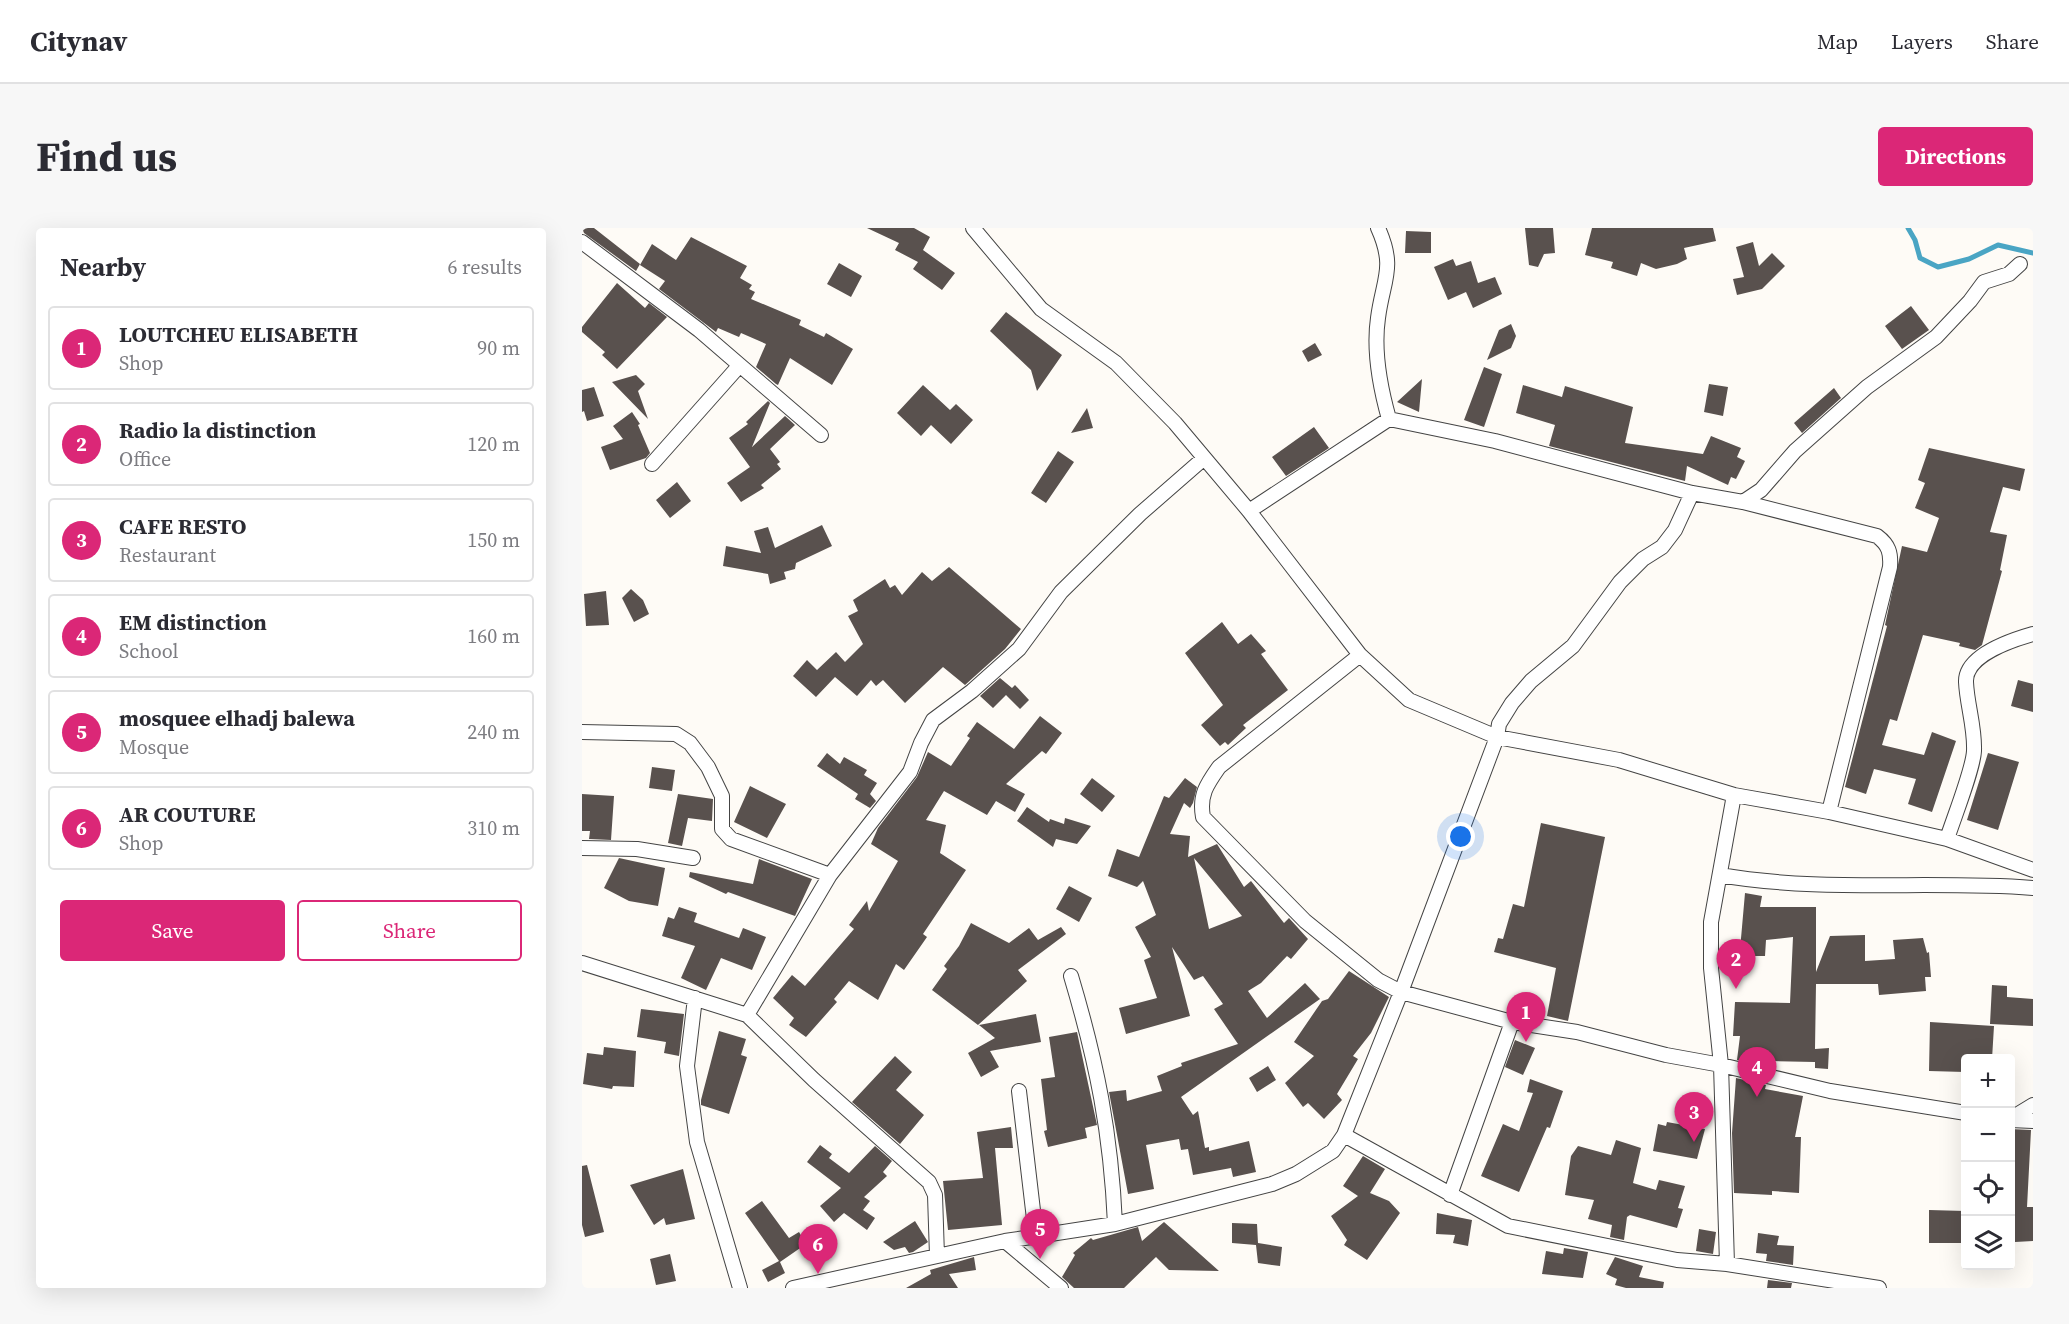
<!DOCTYPE html>
<meta charset="utf-8">
<style>
body{margin:0;font-family:"Source Serif 4",serif;background:#f7f7f7;color:#2b2b33}
.controls{position:absolute;right:18px;bottom:18px;display:grid;overflow:hidden;border-radius:6px;box-shadow:0 6px 24px #0002}
.controls button{width:54px;height:54px;display:grid;place-items:center;padding:0;border:0;border-bottom:2px solid #e1e1e2;background:#fff;color:#2b2b33;font:30px sans-serif}
.you{position:absolute;left:879px;top:609px;width:21px;height:21px;margin:-15px;border:4px solid #fff;border-radius:50%;background:#1a73e8;box-shadow:0 0 0 9px #1a73e833}
.badge{display:grid;place-items:center;width:39px;height:39px;border-radius:50%;background:#db2777;color:#fff;font-size:20px;font-weight:700}
.pin{position:absolute;translate:-50% -50px;filter:drop-shadow(0 2px 3px #0008)}
.pin::after{content:'';position:absolute;top:32px;width:21px;height:18px;background:inherit;clip-path:polygon(0 0,100% 0,50% 100%)}
.list{margin:0;padding:0;list-style:none}
h2{display:flex;justify-content:space-between;align-items:center;height:78px;margin:0;padding:0 24px;font-size:26px}
h2 small{font-size:20px;font-weight:400;color:#7c7c81}
.list li{display:grid;grid-template-columns:39px 1fr auto;gap:18px;align-items:center;box-sizing:border-box;height:84px;margin:0 12px 12px;padding:0 12px;border:2px solid #e1e1e2;border-radius:6px}
.list b{display:block;font-size:22px;white-space:nowrap}
.list p{margin:0;font-size:20px;white-space:nowrap;color:#7c7c81}
.list em{font-size:20px;font-style:normal;color:#7c7c81}
.actions{display:flex;gap:12px;padding:18px 24px}
.actions a{flex:1;padding:14px 0;border:2px solid #db2777;border-radius:6px;text-align:center;font-size:21px;color:#db2777}
.actions .main{background:#db2777;color:#fff}
.icon{flex:none;width:33px;height:33px;fill:none;stroke:currentColor;stroke-width:2;stroke-linecap:round;stroke-linejoin:round}
.map{position:relative;flex:none;width:1451px;height:1060px;overflow:hidden;border-radius:6px}
header{display:flex;align-items:center;gap:36px;box-sizing:border-box;height:84px;padding:0 30px;background:#fff;border-bottom:2px solid #e1e1e2}
header strong{font-size:28px}
nav{display:flex;gap:33px;margin-inline-start:auto;font-size:21px}
.intro{display:flex;align-items:center;justify-content:space-between;box-sizing:border-box;height:144px;padding:0 36px}
h1{margin:0;font-size:42px}
.button{padding:15px 27px;border-radius:6px;background:#db2777;color:#fff;font-size:21px;font-weight:700}
main{display:flex;gap:36px;padding:0 36px}
aside{flex:1;background:#fff;border-radius:6px;box-shadow:0 6px 24px #0002}
.map>svg:first-child{display:block}
.lines{fill:none;stroke-linecap:round;stroke-linejoin:round}
.stream{stroke:#4aa5c4;stroke-width:5}
.building{fill:#59514e;fill-rule:evenodd}
.street-casing{stroke:#444;stroke-width:16}
.street{stroke:#fff;stroke-width:14}
</style>
<header>
<strong>Citynav</strong>
<nav><a>Map</a><a>Layers</a><a>Share</a></nav>
</header>
<div class="intro"><h1>Find us</h1><a class="button">Directions</a></div>
<main>
<aside>
<h2>Nearby<small>6 results</small></h2>
<ul class="list">
<li><span class="badge">1</span><div><b>LOUTCHEU ELISABETH</b><p>Shop</p></div><em>90 m</em></li>
<li><span class="badge">2</span><div><b>Radio la distinction</b><p>Office</p></div><em>120 m</em></li>
<li><span class="badge">3</span><div><b>CAFE RESTO</b><p>Restaurant</p></div><em>150 m</em></li>
<li><span class="badge">4</span><div><b>EM distinction</b><p>School</p></div><em>160 m</em></li>
<li><span class="badge">5</span><div><b>mosquee elhadj balewa</b><p>Mosque</p></div><em>240 m</em></li>
<li><span class="badge">6</span><div><b>AR COUTURE</b><p>Shop</p></div><em>310 m</em></li>
</ul>
<div class="actions"><a class="main">Save</a><a>Share</a></div>
</aside>
<div class="map">
<svg width="1451" height="1060" viewBox="0 0 1451 1060">
<rect width="100%" height="100%" fill="#fefbf6"/>
<g class="lines">
<path class="stream" d="M 1326,0 L 1333,12 L 1338,30 L 1356,39 L 1387,31 L 1416,17 L 1451,25"/>
</g>
<path class="building" d="M 0,0 L 12,0 L 58,36 L 54,43 L 2,5 Z
M 285,0 L 332,0 L 348,9 L 341,22 L 373,45 L 360,62 L 331,41 L 336,34 L 313,22 L 317,15 Z
M 943,0 L 971,0 L 973,25 L 962,26 L 956,39 L 947,37 Z
M 1010,0 L 1131,0 L 1134,13 L 1102,20 L 1105,31 L 1095,36 L 1074,41 L 1059,35 L 1055,48 L 1029,40 L 1031,34 L 1003,27 Z
M 824,3 L 849,4 L 849,25 L 823,25 Z
M 109,9 L 165,38 L 158,50 L 170,57 L 167,61 L 173,64 L 169,71 L 219,92 L 217,97 L 242,109 L 244,105 L 271,121 L 250,157 L 208,130 L 196,157 L 194,156 L 174,139 L 184,116 L 159,105 L 157,109 L 136,100 L 134,104 L 77,61 L 83,53 L 58,37 L 70,16 L 94,32 Z
M 1171,14 L 1177,38 L 1190,25 L 1203,38 L 1180,61 L 1155,67 L 1151,51 L 1162,49 L 1154,19 Z
M 871,31 L 874,38 L 889,33 L 896,55 L 913,49 L 920,66 L 891,80 L 884,64 L 866,72 L 852,39 Z
M 257,35 L 280,48 L 269,69 L 245,56 Z
M 35,55 L 63,80 L 67,75 L 85,89 L 35,141 L 20,127 L 23,124 L 0,104 L 0,99 Z
M 1329,78 L 1347,102 L 1320,121 L 1303,98 Z
M 424,84 L 480,127 L 455,163 L 449,142 L 408,103 Z
M 929,96 L 934,108 L 929,120 L 905,132 L 917,102 Z
M 733,115 L 740,127 L 726,134 L 720,123 Z
M 902,139 L 920,146 L 902,199 L 882,192 Z
M 54,147 L 63,156 L 56,163 L 66,191 L 30,154 Z
M 840,151 L 837,184 L 815,174 Z
M 1127,156 L 1146,159 L 1141,188 L 1122,184 Z
M 341,157 L 368,182 L 374,176 L 391,192 L 369,216 L 349,197 L 339,208 L 315,185 Z
M 941,157 L 980,169 L 983,158 L 1051,179 L 1043,215 L 1121,226 L 1129,208 L 1159,220 L 1155,229 L 1163,233 L 1154,251 L 1149,249 L 1146,257 L 1105,238 L 1103,253 L 967,218 L 973,197 L 934,185 Z
M 12,159 L 22,188 L 5,193 L 2,183 L 0,184 L 0,162 Z
M 1252,160 L 1259,170 L 1220,205 L 1212,195 Z
M 186,173 L 188,175 L 170,219 L 203,188 L 213,197 L 188,221 L 198,234 L 195,236 L 199,241 L 179,257 L 182,260 L 159,274 L 145,255 L 168,239 L 147,210 L 166,196 L 164,194 Z
M 505,180 L 511,200 L 489,205 Z
M 50,184 L 58,196 L 56,197 L 68,225 L 64,230 L 28,242 L 19,219 L 41,211 L 31,198 Z
M 732,199 L 747,220 L 704,248 L 690,229 Z
M 1347,220 L 1443,241 L 1438,263 L 1421,259 L 1408,304 L 1425,307 L 1418,342 L 1420,343 L 1400,417 L 1393,422 L 1377,418 L 1378,415 L 1341,407 L 1315,493 L 1308,491 L 1300,517 L 1342,527 L 1350,504 L 1374,513 L 1350,584 L 1326,576 L 1334,551 L 1292,541 L 1284,566 L 1263,559 L 1305,398 L 1303,397 L 1320,318 L 1345,324 L 1357,290 L 1333,280 L 1343,255 L 1336,252 Z
M 476,223 L 492,234 L 464,275 L 449,265 Z
M 95,254 L 109,273 L 88,290 L 74,272 Z
M 240,297 L 250,318 L 214,335 L 213,341 L 202,344 L 204,351 L 188,356 L 186,346 L 141,338 L 144,318 L 179,325 L 172,303 L 186,299 L 193,320 Z
M 367,339 L 439,401 L 423,421 L 383,457 L 361,439 L 323,475 L 301,452 L 294,458 L 289,452 L 275,468 L 253,449 L 234,469 L 211,448 L 225,432 L 235,442 L 254,424 L 263,434 L 281,416 L 266,388 L 276,383 L 271,372 L 303,351 L 308,360 L 313,357 L 320,367 L 340,344 L 350,353 Z
M 49,361 L 61,372 L 67,386 L 52,394 L 40,370 Z
M 24,363 L 27,397 L 4,398 L 2,366 Z
M 640,394 L 656,416 L 669,406 L 684,423 L 679,426 L 706,462 L 661,497 L 664,500 L 646,517 L 643,514 L 638,518 L 619,497 L 641,477 L 603,425 Z
M 418,450 L 430,460 L 433,457 L 447,472 L 438,481 L 424,467 L 411,480 L 398,468 Z
M 1436,452 L 1451,456 L 1451,484 L 1429,478 Z
M 458,488 L 480,505 L 464,526 L 460,523 L 424,556 L 443,566 L 433,584 L 414,573 L 405,587 L 362,563 L 344,592 L 364,597 L 358,625 L 384,642 L 341,706 L 345,709 L 322,742 L 314,736 L 296,772 L 267,753 L 252,771 L 255,774 L 224,809 L 207,797 L 212,790 L 191,770 L 210,747 L 223,758 L 272,701 L 267,697 L 285,673 L 287,683 L 316,633 L 289,616 L 296,600 L 335,549 L 346,524 L 369,538 L 388,510 L 385,508 L 395,494 L 432,521 Z
M 245,525 L 258,536 L 262,529 L 285,542 L 282,547 L 295,555 L 288,566 L 294,573 L 288,580 L 273,571 L 276,566 L 235,538 Z
M 1406,525 L 1437,534 L 1416,602 L 1385,592 Z
M 70,539 L 93,542 L 90,563 L 67,560 Z
M 510,550 L 533,568 L 520,584 L 498,566 Z
M 603,550 L 615,559 L 611,575 L 608,580 L 602,575 L 588,606 L 608,608 L 606,629 L 635,616 L 662,659 L 669,653 L 702,695 L 707,690 L 726,711 L 709,731 L 705,728 L 679,755 L 666,763 L 685,790 L 723,755 L 738,771 L 599,869 L 611,887 L 616,883 L 623,920 L 627,919 L 627,923 L 667,913 L 674,944 L 651,949 L 649,940 L 611,947 L 606,921 L 599,922 L 597,911 L 564,917 L 572,961 L 546,966 L 527,864 L 544,862 L 545,873 L 580,863 L 575,848 L 600,838 L 599,835 L 656,816 L 632,781 L 641,776 L 621,748 L 612,752 L 590,719 L 608,788 L 544,806 L 537,780 L 575,770 L 562,732 L 569,729 L 553,699 L 574,687 L 561,653 L 555,659 L 526,648 L 535,621 L 557,629 L 582,568 L 587,570 ZM 612,630 L 660,688 L 627,701 Z
M 168,558 L 204,576 L 185,610 L 152,594 Z
M 0,566 L 32,568 L 29,612 L 7,611 L 8,603 L 0,603 Z
M 96,566 L 131,571 L 130,593 L 106,590 L 100,618 L 86,615 Z
M 445,579 L 467,594 L 468,591 L 482,596 L 483,590 L 509,598 L 495,616 L 474,611 L 471,619 L 435,593 Z
M 959,595 L 1023,609 L 986,793 L 965,788 L 974,740 L 912,724 L 916,710 L 921,711 L 931,676 L 942,679 Z
M 37,630 L 83,640 L 76,678 L 47,673 L 22,660 Z
M 177,631 L 230,651 L 213,688 L 146,664 L 144,666 L 107,649 L 108,644 L 171,656 Z
M 487,658 L 510,670 L 497,694 L 474,681 Z
M 1163,665 L 1180,668 L 1178,679 L 1234,679 L 1234,744 L 1248,708 L 1283,707 L 1283,733 L 1313,731 L 1311,712 L 1341,710 L 1345,725 L 1347,724 L 1349,749 L 1343,749 L 1344,763 L 1297,767 L 1296,756 L 1234,756 L 1233,821 L 1247,820 L 1246,841 L 1233,840 L 1233,834 L 1188,833 L 1187,839 L 1155,832 L 1158,808 L 1151,808 L 1153,774 L 1208,775 L 1211,709 L 1184,712 L 1183,728 L 1172,728 L 1172,733 L 1157,733 Z
M 97,679 L 115,685 L 112,694 L 157,710 L 161,700 L 184,709 L 170,742 L 139,730 L 124,762 L 99,750 L 113,718 L 80,708 L 86,689 L 92,691 Z
M 389,695 L 427,715 L 447,700 L 456,712 L 479,699 L 484,706 L 436,742 L 445,753 L 396,797 L 350,762 L 365,741 L 362,738 L 377,718 Z
M 767,743 L 807,769 L 789,805 L 771,828 L 776,831 L 755,866 L 760,872 L 742,891 L 726,875 L 721,879 L 703,855 L 732,828 L 712,814 L 740,773 L 746,771 Z
M 1410,757 L 1425,758 L 1425,769 L 1451,771 L 1451,798 L 1408,796 Z
M 59,781 L 102,786 L 97,828 L 82,825 L 84,814 L 55,809 Z
M 454,786 L 459,814 L 408,823 L 417,839 L 399,849 L 386,825 L 413,810 L 397,797 Z
M 1348,794 L 1412,798 L 1410,831 L 1383,831 L 1383,844 L 1347,843 Z
M 137,803 L 164,811 L 159,827 L 165,829 L 147,886 L 119,877 L 119,872 Z
M 495,804 L 515,897 L 503,900 L 505,910 L 466,919 L 462,903 L 465,902 L 459,851 L 473,849 L 467,809 Z
M 933,812 L 953,820 L 941,847 L 923,839 Z
M 22,819 L 54,823 L 52,859 L 31,858 L 30,861 L 1,856 L 5,825 L 21,827 Z
M 313,828 L 330,844 L 314,862 L 342,887 L 318,916 L 270,874 Z
M 686,838 L 694,852 L 675,864 L 667,850 Z
M 1154,850 L 1184,857 L 1183,861 L 1221,868 L 1213,909 L 1219,909 L 1217,965 L 1190,963 L 1190,967 L 1152,965 L 1150,905 Z
M 948,851 L 981,863 L 968,900 L 965,899 L 937,964 L 899,948 L 921,896 L 937,903 L 951,865 L 945,864 Z
M 1085,894 L 1123,901 L 1115,931 L 1071,923 L 1076,896 L 1084,898 Z
M 429,899 L 431,920 L 413,920 L 420,997 L 366,1002 L 361,953 L 401,950 L 395,904 Z
M 1428,901 L 1449,902 L 1445,979 L 1451,979 L 1451,1013 L 1433,1014 L 1433,966 L 1428,966 Z
M 1034,912 L 1059,920 L 1051,955 L 1074,962 L 1077,952 L 1103,958 L 1096,980 L 1101,981 L 1095,1000 L 1048,987 L 1045,989 L 1042,1012 L 1028,1009 L 1030,997 L 1006,991 L 1012,972 L 983,967 L 989,928 L 996,918 L 1029,927 Z
M 238,917 L 250,926 L 247,930 L 267,945 L 293,918 L 310,933 L 301,944 L 305,948 L 282,969 L 288,973 L 281,982 L 293,990 L 285,1002 L 262,985 L 252,994 L 238,978 L 259,960 L 225,934 Z
M 781,928 L 803,941 L 788,965 L 807,973 L 818,985 L 785,1032 L 762,1017 L 765,1012 L 749,988 L 776,968 L 761,958 Z
M 5,937 L 22,1004 L 3,1009 L 0,997 L 0,938 Z
M 101,941 L 113,991 L 84,997 L 82,990 L 72,997 L 48,957 Z
M 180,973 L 207,1010 L 217,1004 L 224,1016 L 198,1034 L 203,1045 L 186,1054 L 180,1042 L 197,1033 L 163,985 Z
M 1347,982 L 1383,983 L 1383,1015 L 1347,1015 Z
M 855,985 L 890,992 L 886,1018 L 871,1015 L 873,1007 L 854,1006 Z
M 333,993 L 346,1014 L 331,1024 L 327,1025 L 323,1019 L 312,1022 L 301,1014 Z
M 582,994 L 637,1043 L 587,1042 L 574,1029 L 542,1060 L 492,1060 L 480,1049 L 493,1027 L 491,1025 L 509,1010 L 511,1012 L 556,999 L 560,1013 Z
M 650,995 L 675,996 L 676,1015 L 700,1019 L 698,1038 L 676,1035 L 674,1017 L 650,1015 Z
M 1117,1001 L 1134,1004 L 1131,1026 L 1114,1023 Z
M 1176,1005 L 1197,1008 L 1195,1017 L 1212,1018 L 1211,1037 L 1184,1033 L 1185,1026 L 1174,1025 Z
M 982,1020 L 1006,1024 L 1001,1050 L 960,1046 L 964,1023 L 981,1026 Z
M 88,1026 L 94,1053 L 74,1057 L 68,1031 Z
M 392,1029 L 394,1042 L 367,1046 L 376,1060 L 324,1060 L 349,1046 L 348,1042 Z
M 1033,1029 L 1061,1038 L 1057,1049 L 1082,1054 L 1081,1060 L 1044,1060 L 1033,1057 L 1035,1051 L 1024,1046 Z
M 1186,1052 L 1210,1055 L 1209,1060 L 1185,1060 Z"/>
<g class="lines">
<defs>
<path id="street" d="M 391,0 L 459,81 L 534,135 L 593,195 L 667,283 L 778,427 L 827,472 L 915,509 L 1037,532 L 1152,567 L 1247,584 L 1365,611 L 1451,642
M 0,14 L 117,102 L 239,207
M 807,191 L 913,213 L 1110,265 L 1161,274 L 1295,308 C 1307,317 1309,325 1308,339 L 1247,584
M 70,236 L 157,138
M 1161,274 L 1179,262 L 1213,223 L 1285,159 L 1354,109 L 1388,73 L 1402,54 L 1427,46 L 1438,36
M 667,283 L 807,191 C 798,159 791,124 796,90 C 801,51 814,40 796,0
M 778,427 L 637,539 C 625,556 617,567 621,589 L 723,693 L 796,752 L 819,764 L 930,794 L 995,804 L 1084,827 L 1139,837 L 1248,863 L 1384,885
M 0,504 L 94,506 L 108,515 L 126,539 L 140,568 L 140,601 L 149,611 L 248,647
M 1365,611 C 1372,589 1391,542 1392,523 C 1393,499 1385,477 1384,454 C 1383,427 1430,412 1451,406
M 0,620 L 55,621 L 111,630
M 1138,647 C 1241,665 1347,652 1451,660
M 0,735 L 165,787 L 248,647 L 328,544 L 339,515 L 351,492 L 390,463 L 437,421 L 479,364 L 558,286 L 621,231
M 489,748 C 515,835 529,905 533,996
M 113,770 L 105,838 L 115,914 L 158,1060
M 165,787 L 232,852 L 347,954 L 353,967 L 355,1028
M 437,863 L 454,1008
M 1428,891 L 1451,877
M 1428,892 L 1451,893
M 762,907 L 926,998 L 1095,1032 L 1145,1036 L 1297,1060
M 868,967 L 930,794
M 423,1013 L 479,1060
M 1145,1036 L 1139,837 L 1129,740 L 1129,694 L 1152,567
M 211,1060 L 423,1013 L 533,996 L 690,956 L 714,946 L 751,923 L 762,907 L 819,764 L 915,509 L 917,496 L 930,475 L 949,453 L 991,418 L 1038,354 L 1061,331 L 1080,319 L 1093,302 L 1110,265"/>
</defs>
<use href="#street" class="street-casing"/>
<use href="#street" class="street"/>
</g>
</svg>
<div class="controls">
<button>+</button>
<button>−</button>
<button><svg class="icon" aria-label="locate" viewBox="0 0 24 24"><circle cx="12" cy="12" r="6"/><path d="M12 2v4M12 18v4M2 12h4M18 12h4"/></svg></button>
<button><svg class="icon" aria-label="layers" viewBox="0 0 24 24"><path d="M12 4l9 5-9 5-9-5zM3 14l9 5 9-5"/></svg></button>
</div>
<div class="you"></div>
<div class="pin badge" style="left:944px;top:814px">1</div>
<div class="pin badge" style="left:1154px;top:761px">2</div>
<div class="pin badge" style="left:1112px;top:914px">3</div>
<div class="pin badge" style="left:1175px;top:869px">4</div>
<div class="pin badge" style="left:458px;top:1031px">5</div>
<div class="pin badge" style="left:236px;top:1046px">6</div>
</div>
</main>
